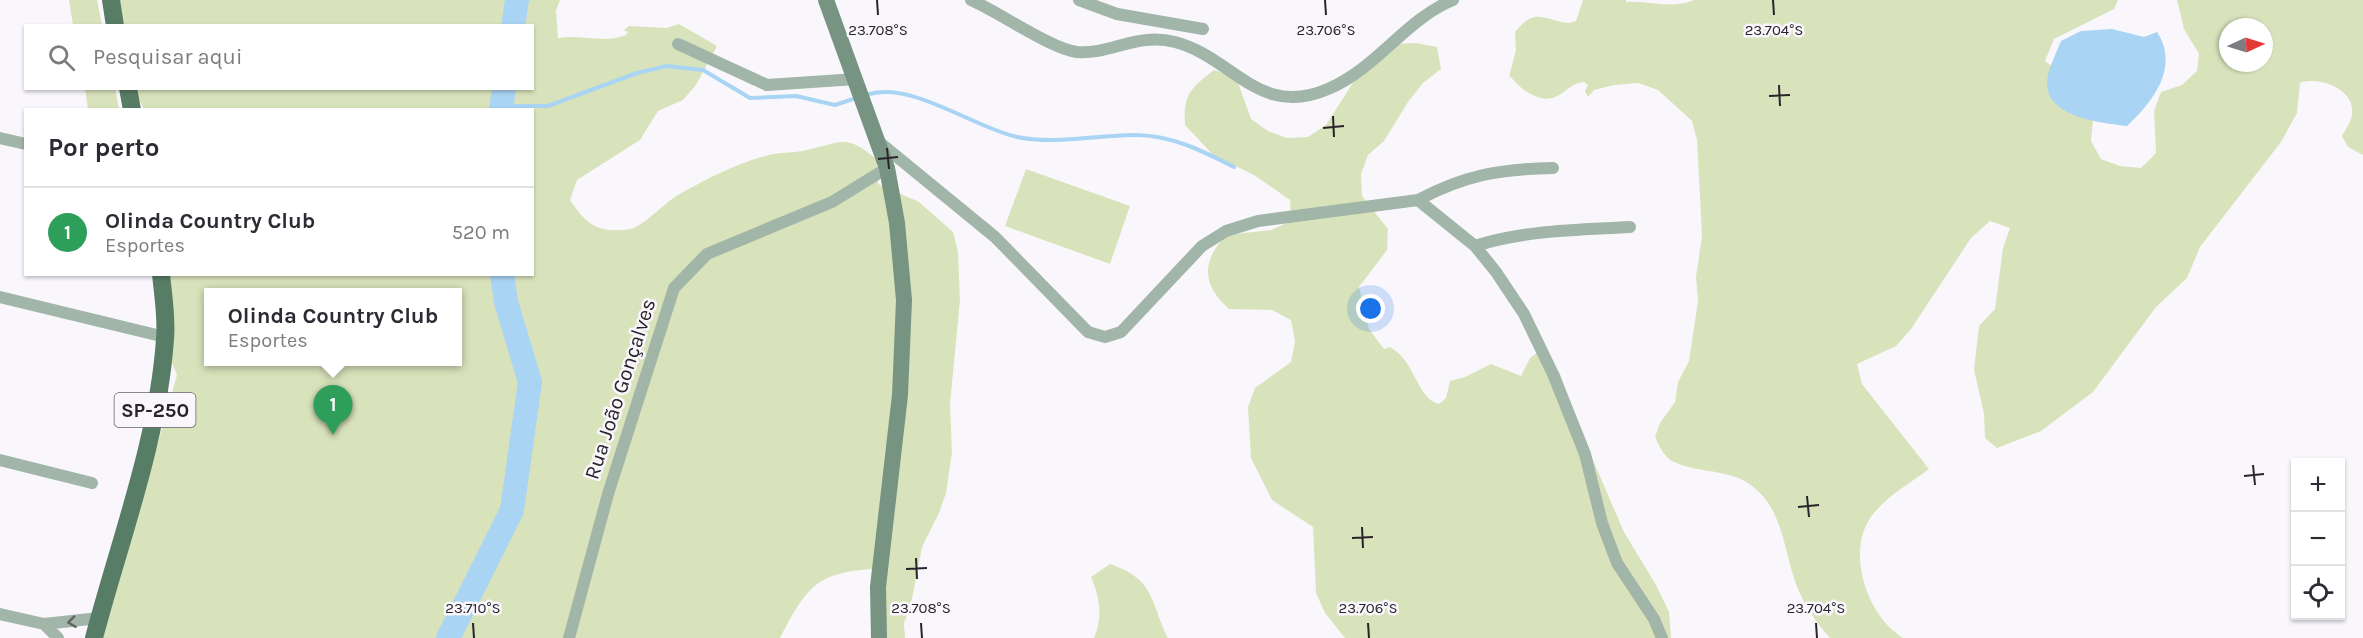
<!DOCTYPE html>
<html lang="pt">
<meta charset="utf-8">
<style>
body{margin:0;font-family:Karla,sans-serif;background:#f2f2f3;color:#2b2b33}
.controls{position:absolute;right:18px;bottom:18px;display:grid;overflow:hidden;border-radius:0px;box-shadow:0 2px 4px #0004}
.controls button{width:54px;height:54px;display:grid;place-items:center;padding:0;border:0;border-bottom:2px solid #e1e1e2;background:#fff;color:#2b2b33;font:30px sans-serif}
.compass{position:absolute;left:2219px;top:18px;width:54px;height:54px;border-radius:50%;background:#fff;box-shadow:0 2px 4px #0004;rotate:86deg}
.you{position:absolute;left:1371px;top:309px;width:21px;height:21px;margin:-15px;border:4px solid #fff;border-radius:50%;background:#1a73e8;box-shadow:0 0 0 9px #1a73e833}
.badge{display:grid;place-items:center;width:39px;height:39px;border-radius:50%;background:#d93025;color:#fff;font-size:20px;font-weight:700}
.pin{position:absolute;translate:-50% -50px;filter:drop-shadow(0 2px 3px #0008)}
.pin::after{content:'';position:absolute;top:32px;width:21px;height:18px;background:inherit;clip-path:polygon(0 0,100% 0,50% 100%)}
.popup{position:absolute;left:204px;top:288px;width:258px;height:78px;box-sizing:border-box;display:grid;place-content:center;border-radius:0px;background:#fff;filter:drop-shadow(0 2px 4px #0005);font-size:20px;white-space:nowrap;color:#7c7c81}
.popup b{font-size:22px;color:#2b2b33}
.popup::after{content:'';position:absolute;left:50%;top:100%;margin-left:-12px;border:12px solid transparent;border-top-color:#fff}
.list{margin:0;padding:0;list-style:none}
h2{display:flex;justify-content:space-between;align-items:center;height:78px;margin:0;padding:0 24px;font-size:26px}
h2 small{font-size:20px;font-weight:400;color:#7c7c81}
.list li{display:grid;grid-template-columns:39px 1fr auto;gap:18px;align-items:center;box-sizing:border-box;height:90px;padding:0 24px;border-top:2px solid #e1e1e2}
.list b{display:block;font-size:22px;white-space:nowrap}
.list p{margin:0;font-size:20px;white-space:nowrap;color:#7c7c81}
.list em{font-size:20px;font-style:normal;color:#7c7c81}
.icon{flex:none;width:33px;height:33px;fill:none;stroke:currentColor;stroke-width:2;stroke-linecap:round;stroke-linejoin:round}
.map{position:relative;flex:none;width:2363px;height:638px;overflow:hidden}
.search{position:absolute;background:#fff;box-shadow:0 2px 4px #0004;left:24px;top:24px;width:510px;height:66px;display:flex;align-items:center;gap:15px;box-sizing:border-box;padding:0 21px;border-radius:0px;color:#7c7c81;font-size:22px}
.panel{position:absolute;background:#fff;box-shadow:0 2px 4px #0004;left:24px;top:108px;width:510px;height:168px;border-radius:0px}
.map>svg:first-child{display:block}
.green{fill:#d9e3bb;fill-rule:evenodd}
.water{fill:#a9d4f4}
.lines{fill:none;stroke-linecap:round;stroke-linejoin:round}
.stream{stroke:#a9d4f4;stroke-width:4}
.river{stroke:#a9d4f4;stroke-width:24}
.minor{stroke:#a1b5a8;stroke-width:12}
.secondary{stroke:#779482;stroke-width:16}
.primary{stroke:#587d67;stroke-width:18}
.oneway{stroke:#5f6563}
.ticks{fill:none;stroke:#29232b;stroke-width:2}
.labels{text-anchor:middle;dominant-baseline:central;stroke-width:5;stroke-linejoin:round;paint-order:stroke}
.shield{fill:#faf7fc;stroke:#68636a;stroke-width:1.5}
.shield-label{font-size:20px;font-weight:bold;fill:#29232b}
.street-label{font-size:21px;fill:#29232b;stroke:#faf7fc}
.ticks-label{font-size:15px;text-anchor:middle;fill:#29232b;stroke:#faf7fc;stroke-width:5;stroke-linejoin:round;paint-order:stroke}
</style>
<div class="map">
<svg width="2363" height="638" viewBox="0 0 2363 638">
<rect width="100%" height="100%" fill="#faf7fc"/>
<path class="green" d="M 69,0 L 97,0 L 102,25 L 73,25 Z
M 111,0 L 560,0 L 556,11 L 558,38 C 581,34 604,44 626,35 L 628,32 L 624,30 L 629,26 L 667,28 L 679,24 L 717,46 L 696,85 L 683,100 L 658,111 L 640,140 L 577,180 L 570,200 C 587,225 599,234 630,229 C 643,227 665,202 678,195 C 704,180 745,159 774,154 C 783,152 793,153 802,151 C 839,144 845,131 877,160 L 878,184 L 919,202 L 953,232 L 958,252 L 960,300 L 950,404 L 952,452 L 946,493 L 939,513 L 922,547 L 911,604 L 904,623 L 905,638 L 873,638 L 874,569 C 815,572 806,589 780,638 L 103,638 L 177,375 L 172,363 L 169,275 L 532,274 L 532,110 L 144,109 L 133,89 L 532,88 L 532,26 L 110,25 ZM 208,292 L 458,292 L 458,362 L 208,362 Z
M 1583,0 L 1626,0 L 1626,2 C 1649,0 1672,10 1694,0 L 2118,0 L 2114,9 L 2054,39 L 2045,61 L 2061,73 L 2093,120 L 2091,141 L 2101,159 L 2120,166 L 2141,168 L 2156,153 L 2154,111 L 2161,92 L 2182,85 L 2197,71 L 2199,54 L 2184,29 L 2177,0 L 2363,0 L 2363,155 L 2348,147 L 2342,136 C 2345,130 2351,122 2352,115 C 2356,89 2319,76 2300,83 L 2297,113 L 2281,142 L 2200,247 L 2187,278 L 2156,307 L 2093,392 L 2041,431 L 1997,448 L 1985,438 L 1984,414 L 1974,370 L 1979,326 L 1995,309 L 2003,248 L 2010,228 L 1990,221 L 1971,238 L 1911,329 L 1896,346 L 1857,364 L 1862,384 L 1929,469 C 1909,484 1882,499 1869,520 C 1847,556 1868,617 1903,638 L 1830,638 C 1814,620 1800,599 1793,575 C 1785,549 1781,516 1762,495 C 1736,466 1705,476 1674,462 C 1665,458 1659,446 1655,437 L 1660,423 L 1675,402 L 1678,382 L 1689,361 L 1698,301 L 1696,277 L 1702,236 L 1697,140 L 1692,121 L 1658,90 L 1638,83 L 1614,85 L 1594,90 L 1588,97 L 1585,91 L 1588,85 L 1584,82 C 1571,83 1567,92 1555,97 C 1539,104 1519,88 1510,76 L 1508,81 L 1516,50 L 1515,32 C 1519,28 1524,21 1529,19 C 1544,11 1561,28 1576,21 ZM 2228,27 L 2264,27 L 2264,63 L 2228,63 Z
M 1416,43 L 1437,47 L 1441,69 L 1423,83 L 1408,102 L 1384,141 L 1368,155 L 1361,174 L 1362,196 L 1388,229 L 1387,250 L 1359,287 L 1369,329 L 1384,349 L 1390,347 C 1416,361 1416,398 1439,404 L 1446,398 L 1450,381 L 1465,377 L 1491,364 L 1521,376 L 1530,358 L 1537,353 L 1550,360 L 1560,374 L 1577,423 L 1624,532 L 1656,585 L 1669,612 L 1671,638 L 1345,638 L 1325,613 L 1316,593 L 1313,527 L 1272,500 L 1251,458 L 1248,407 L 1255,388 L 1291,362 L 1295,341 L 1291,320 L 1272,310 L 1229,309 C 1202,285 1201,262 1226,235 L 1271,230 L 1291,221 L 1290,200 L 1254,175 L 1213,155 L 1185,125 C 1183,94 1191,88 1214,70 L 1236,77 L 1251,119 L 1268,131 L 1287,138 L 1308,137 L 1326,125 L 1361,70 L 1394,44 Z
M 85,89 L 115,89 L 119,109 L 88,109 Z
M 1026,169 L 1130,206 L 1110,264 L 1005,226 Z
M 1110,564 C 1155,579 1150,601 1168,638 L 1094,638 C 1103,617 1100,598 1091,577 Z"/>
<path class="water" d="M 2112,29 L 2144,37 L 2157,32 C 2180,67 2153,102 2127,126 C 2103,123 2050,118 2047,86 C 2046,72 2056,54 2061,41 L 2081,31 Z"/>
<g class="lines">
<path class="stream" d="M 866,95 C 911,80 972,127 1017,137 C 1056,145 1095,135 1135,135 C 1171,135 1203,151 1234,167
M 502,103 L 513,106 L 548,106 L 637,73 L 667,66 L 703,70 L 750,98 L 796,96 L 835,105 L 856,98"/>
<path class="river" d="M 513,26 L 517,0
M 501,110 L 504,88
M 448,638 L 512,510 L 530,382 L 506,302 L 502,274"/>
<path class="minor" d="M 971,0 C 999,12 1051,49 1077,52 C 1110,55 1137,32 1175,42 C 1233,57 1259,119 1328,89 C 1376,69 1406,19 1453,0
M 1079,0 L 1117,14 L 1203,29
M 678,44 L 767,85 L 856,79
M 0,138 L 26,144
M 879,142 L 995,237 L 1088,332 L 1105,337 L 1121,332 L 1202,246 L 1226,231 L 1258,221 L 1418,200 L 1475,246 L 1496,272 L 1524,314 L 1553,374 L 1585,454 L 1602,523 L 1617,563 L 1654,619 L 1662,638
M 1418,200 C 1465,175 1500,169 1553,168
M 1475,246 C 1525,230 1578,230 1630,227
M 0,297 L 165,337
M 0,460 L 92,483
M 0,614 L 44,624 L 99,618
M 44,624 L 58,638
M 569,638 L 608,494 L 674,288 L 707,254 L 832,202 L 887,168"/>
<path class="secondary" d="M 826,0 L 887,168 L 897,223 L 904,300 L 900,395 L 878,587 L 879,638"/>
<path class="primary" d="M 111,0 L 115,26
M 128,88 L 132,110
M 94,638 C 120,539 158,441 165,339 C 167,318 163,295 161,274"/>
</g>
<defs><path id="oneway-chevron" d="M-2-3.5L2.5 0L-2 3.5" fill="none" stroke-width="1.6" stroke-linecap="round" stroke-linejoin="round" transform="scale(1.5)"/></defs>
<use class="oneway" href="#oneway-chevron" transform="translate(72 622) rotate(173)"/>
<path class="ticks" d="M 877,0 L 878,15M 1325,0 L 1326,15M 1773,0 L 1774,15M 1779,85 L 1780,106M 1769,96 L 1790,95M 1333,116 L 1334,137M 1323,128 L 1344,126M 887,148 L 889,169M 878,159 L 898,157M 2253,465 L 2255,485M 2244,476 L 2264,474M 1807,496 L 1809,517M 1798,507 L 1819,505M 1362,527 L 1363,548M 1352,538 L 1373,537M 916,558 L 917,579M 906,569 L 927,568M 473,623 L 474,638M 921,623 L 922,638M 1368,623 L 1369,638M 1816,623 L 1817,638"/>
<g class="labels">
<rect class="shield" x="114.5" y="393" width="81" height="34" rx="4.5"/>
<g class="shield-label">
<text x="155" y="410">SP-250</text>
</g>
<g class="street-label">
<text transform="translate(620 389) rotate(-72)">Rua João Gonçalves</text>
</g>
</g>
<g class="ticks-label">
<text x="878" y="35">23.708°S</text>
<text x="1326" y="35">23.706°S</text>
<text x="1774" y="35">23.704°S</text>
<text x="473" y="613">23.710°S</text>
<text x="921" y="613">23.708°S</text>
<text x="1368" y="613">23.706°S</text>
<text x="1816" y="613">23.704°S</text>
</g>
</svg>
<div class="controls">
<button>+</button>
<button>−</button>
<button><svg class="icon" aria-label="locate" viewBox="0 0 24 24"><circle cx="12" cy="12" r="6"/><path d="M12 2v4M12 18v4M2 12h4M18 12h4"/></svg></button>
</div>
<svg class="compass" viewBox="-18 -18 36 36"><path d="M0-13l5 13h-10z" fill="#e53935"/><path d="M0 13l5-13h-10z" fill="#7c7c81"/></svg>
<div class="you"></div>
<div class="pin badge" style="left:333px;top:435px;background:#2e9e5b">1</div>
<div class="popup"><b>Olinda Country Club</b>Esportes</div>
<div class="search"><svg class="icon" aria-label="search" viewBox="0 0 24 24"><circle cx="10" cy="10" r="6"/><path d="M15 15l6 6"/></svg>Pesquisar aqui</div>
<section class="panel">
<h2>Por perto<small></small></h2>
<ul class="list">
<li><span class="badge" style="background:#2e9e5b">1</span><div><b>Olinda Country Club</b><p>Esportes</p></div><em>520 m</em></li>
</ul>
</section>
</div>
